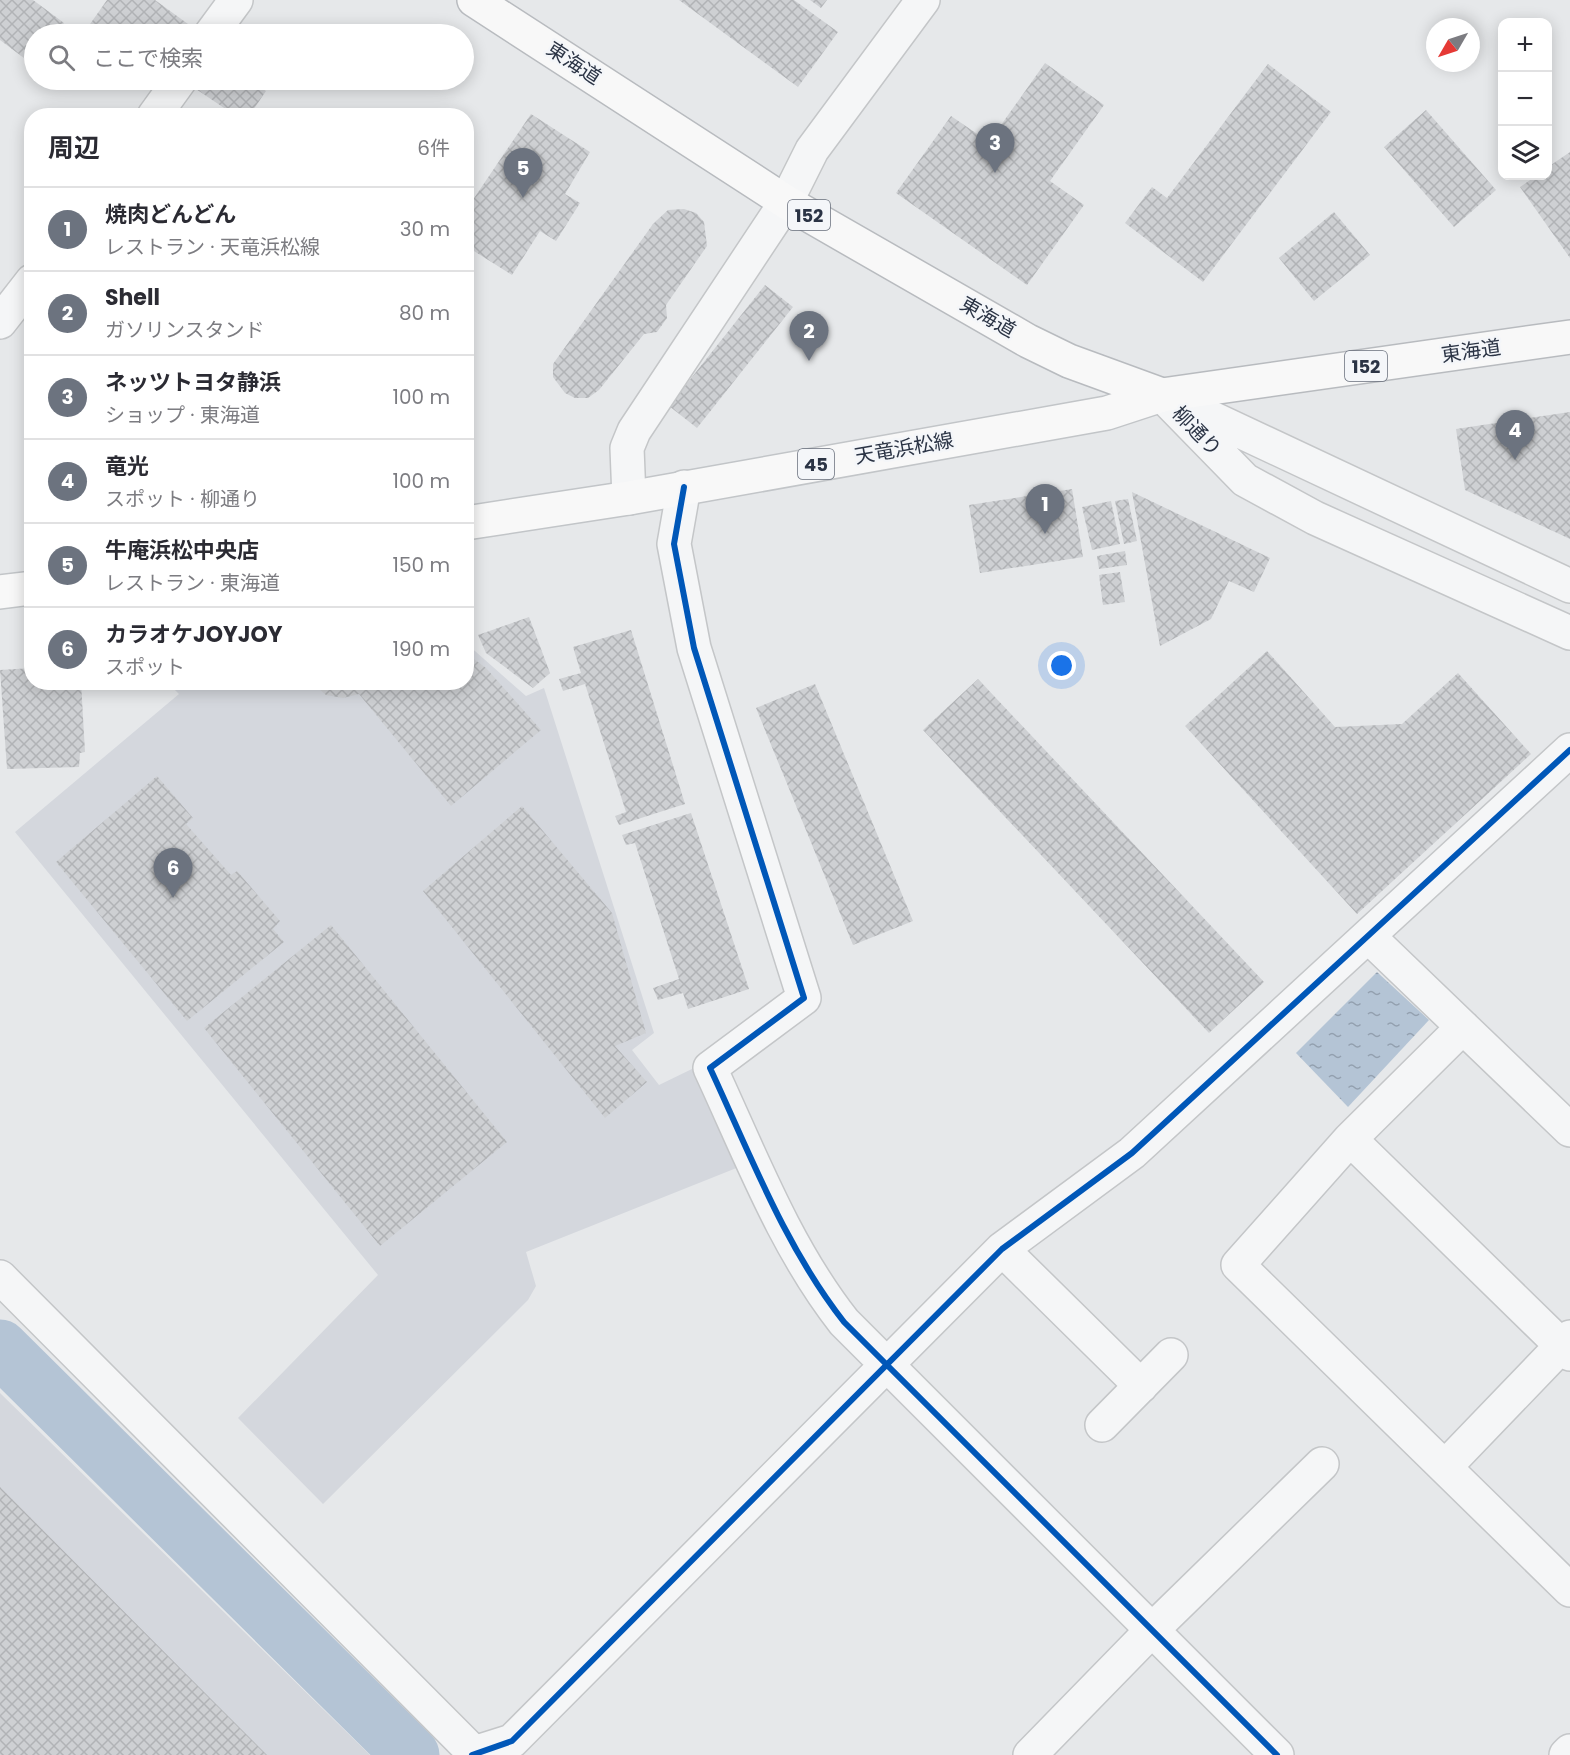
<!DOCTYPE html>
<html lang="ja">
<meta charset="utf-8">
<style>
body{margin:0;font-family:Poppins,"Noto Sans JP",sans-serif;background:#f2f2f3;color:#2b2b33}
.controls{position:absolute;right:18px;top:18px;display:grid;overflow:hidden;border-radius:12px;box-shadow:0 3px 15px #0003}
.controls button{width:54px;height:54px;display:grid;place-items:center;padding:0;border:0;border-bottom:2px solid #e1e1e2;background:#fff;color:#2b2b33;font:30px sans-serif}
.compass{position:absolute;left:1426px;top:18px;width:54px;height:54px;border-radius:50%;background:#fff;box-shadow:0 3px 15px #0003;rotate:231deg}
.you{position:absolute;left:1062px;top:666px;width:21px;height:21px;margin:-15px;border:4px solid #fff;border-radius:50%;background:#1a73e8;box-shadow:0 0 0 9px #1a73e833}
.badge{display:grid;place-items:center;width:39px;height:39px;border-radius:50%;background:#6c737f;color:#fff;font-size:20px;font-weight:700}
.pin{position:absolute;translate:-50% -50px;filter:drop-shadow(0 2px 3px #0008)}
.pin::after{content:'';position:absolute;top:32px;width:21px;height:18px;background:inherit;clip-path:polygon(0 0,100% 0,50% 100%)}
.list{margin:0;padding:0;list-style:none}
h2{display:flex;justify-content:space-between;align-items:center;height:78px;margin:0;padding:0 24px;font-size:26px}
h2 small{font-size:20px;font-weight:400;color:#7c7c81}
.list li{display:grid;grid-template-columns:39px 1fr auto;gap:18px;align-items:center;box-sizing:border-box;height:84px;padding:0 24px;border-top:2px solid #e1e1e2}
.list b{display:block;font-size:22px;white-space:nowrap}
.list p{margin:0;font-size:20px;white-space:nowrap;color:#7c7c81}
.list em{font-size:20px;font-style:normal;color:#7c7c81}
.icon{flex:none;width:33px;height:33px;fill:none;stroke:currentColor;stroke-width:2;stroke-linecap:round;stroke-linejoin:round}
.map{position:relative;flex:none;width:1570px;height:1755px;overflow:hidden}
.search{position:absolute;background:#fff;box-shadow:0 3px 15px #0003;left:24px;top:24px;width:450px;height:66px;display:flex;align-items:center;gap:15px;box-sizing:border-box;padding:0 21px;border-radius:33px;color:#7c7c81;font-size:22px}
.panel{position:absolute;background:#fff;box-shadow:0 3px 15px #0003;left:24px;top:108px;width:450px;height:582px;border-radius:24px}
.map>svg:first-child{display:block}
.built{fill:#d4d7dd}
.water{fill:url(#water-ripples)}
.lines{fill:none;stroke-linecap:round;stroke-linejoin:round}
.river{stroke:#b4c4d5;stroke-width:57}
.building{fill:url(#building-cross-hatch)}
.minor-casing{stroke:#c4c6c8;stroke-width:36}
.tertiary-casing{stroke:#c4c6c8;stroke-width:36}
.primary-casing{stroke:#c2c5c8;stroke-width:36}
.trunk-casing{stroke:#b8bbbf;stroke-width:36}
.minor{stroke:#f5f6f7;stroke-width:33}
.tertiary{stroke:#f5f6f7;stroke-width:33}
.primary{stroke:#f8f8f8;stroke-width:33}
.trunk{stroke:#f8f8f8;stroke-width:33}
.cycleway-casing{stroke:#f4f6f9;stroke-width:10}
.cycleway{stroke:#0057b8;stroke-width:6}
.labels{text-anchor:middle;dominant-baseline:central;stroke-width:5;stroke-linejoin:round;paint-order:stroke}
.shield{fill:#f4f6f9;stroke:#676e7b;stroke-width:1.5}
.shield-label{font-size:18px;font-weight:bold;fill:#2b3445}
.street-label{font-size:20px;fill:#2b3445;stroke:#f4f6f9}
</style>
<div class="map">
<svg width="1570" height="1755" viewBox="0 0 1570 1755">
<defs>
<pattern id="water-ripples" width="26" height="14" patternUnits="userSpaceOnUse" patternTransform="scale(1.5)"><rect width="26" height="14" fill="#b4c4d5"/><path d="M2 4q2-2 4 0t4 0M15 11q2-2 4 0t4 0" fill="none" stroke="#93a0af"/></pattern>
<pattern id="building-cross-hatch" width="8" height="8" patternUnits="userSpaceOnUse" patternTransform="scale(1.5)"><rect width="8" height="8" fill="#ced0d3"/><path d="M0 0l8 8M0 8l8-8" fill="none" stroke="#b1b3b6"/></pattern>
</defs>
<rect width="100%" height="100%" fill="#e6e8ea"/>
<path class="built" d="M 467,644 L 526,696 L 544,688 L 654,1033 L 632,1050 L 659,1085 L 694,1068 L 739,1167 L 526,1252 L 536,1286 L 528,1300 L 323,1504 L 238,1418 L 378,1275 L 15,832 L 179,694 L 168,683 L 466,682 Z
M 0,1393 L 370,1755 L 0,1755 Z"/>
<path class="water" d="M 1377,972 L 1429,1020 L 1348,1107 L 1296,1053 Z"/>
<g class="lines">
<path class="river" d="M 0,1348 L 411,1755"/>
</g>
<path class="building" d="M 0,0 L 33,0 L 64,23 L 55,34 L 34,34 L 34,61 L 32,64 L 0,40 Z
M 107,0 L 155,0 L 188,24 L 181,34 L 83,34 Z
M 679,0 L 794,0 L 838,32 L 798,87 Z
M 810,0 L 827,0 L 821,8 Z
M 1045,63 L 1104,105 L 1050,181 L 1084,205 L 1027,285 L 896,193 L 951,116 L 989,142 Z
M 1268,64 L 1331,112 L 1203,282 L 1125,223 L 1152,187 L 1167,198 Z
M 198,80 L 250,80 L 266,91 L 249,116 L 236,116 L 193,87 Z
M 1426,110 L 1496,190 L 1454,227 L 1384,147 Z
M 531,114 L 590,152 L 565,194 L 580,203 L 556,241 L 540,231 L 512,275 L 466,246 L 466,210 Z
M 1570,152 L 1570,258 L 1520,187 L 1536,176 L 1548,176 L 1548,167 Z
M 684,209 L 696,213 L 704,222 L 707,246 L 666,305 L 667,318 L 657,332 L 644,334 L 599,390 L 588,398 L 575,398 L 565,393 L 553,377 L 553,364 L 653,224 L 668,210 Z
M 1334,212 L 1370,255 L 1314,301 L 1279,258 Z
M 765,285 L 793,307 L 697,428 L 669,406 Z
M 1570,412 L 1570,539 L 1465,490 L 1456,429 Z
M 1072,489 L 1083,557 L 980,573 L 969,505 Z
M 1132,492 L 1270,558 L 1254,592 L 1229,581 L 1211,619 L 1160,646 Z
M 1128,499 L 1137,541 L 1124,544 L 1115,501 Z
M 1111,501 L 1120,544 L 1092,550 L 1082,507 Z
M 1125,551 L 1127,565 L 1099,569 L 1097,556 Z
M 1120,572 L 1125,602 L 1103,605 L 1099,575 Z
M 529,617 L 550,673 L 533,688 L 486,653 L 478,635 Z
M 631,630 L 685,804 L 619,825 L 615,816 L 626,812 L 585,684 L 563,691 L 559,679 L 581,673 L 573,647 Z
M 1267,651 L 1335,727 L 1402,724 L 1458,673 L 1531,754 L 1357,914 L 1185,726 Z
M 466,653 L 486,668 L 541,730 L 451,806 L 359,694 L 343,698 L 326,695 L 311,682 L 466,682 Z
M 32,668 L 32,682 L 81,682 L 85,752 L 80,753 L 79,767 L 7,769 L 0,670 Z
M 978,679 L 1264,982 L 1209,1033 L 923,730 Z
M 815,684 L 913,921 L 853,945 L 756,708 Z
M 157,776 L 193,818 L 186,824 L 231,875 L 237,871 L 280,921 L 273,929 L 284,942 L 187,1021 L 56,862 Z
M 522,806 L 612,913 L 646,1033 L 615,1046 L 647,1082 L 605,1118 L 423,891 Z
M 691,813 L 749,989 L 688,1009 L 683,993 L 658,1000 L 653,988 L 679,979 L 635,843 L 626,845 L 622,835 Z
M 331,925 L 507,1142 L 380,1246 L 204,1028 Z
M 0,1487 L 210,1698 L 267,1755 L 0,1755 Z"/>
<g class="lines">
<defs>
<path id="minor" d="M 211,34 L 236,0
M 154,116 L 180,80
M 0,322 L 32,281
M 684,487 L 674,544 L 694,648 L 804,998 L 710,1068 C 750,1154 785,1247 844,1322 L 1277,1755
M 629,498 L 627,448 L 634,431 L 786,202
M 1368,936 L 1570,1130
M 1463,1027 L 1350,1139 L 1238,1265 L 1570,1590
M 1350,1139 L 1570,1354
M 1002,1249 L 1141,1386
M 1102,1425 L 1171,1355
M 1445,1467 L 1570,1337
M 474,1753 L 512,1741 L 1002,1249 L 1132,1153 L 1570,750
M 1030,1755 L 1152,1630 L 1322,1464
M 1566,1755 L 1570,1751"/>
<path id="tertiary" d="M 786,202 L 812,150 L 923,0
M 1162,395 L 1245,480 L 1315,518 L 1570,633
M 1180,403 L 1570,586
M 0,1277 L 476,1755"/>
<path id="primary" d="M 466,523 L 629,498 L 1107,413 L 1162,395
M 0,592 L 32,588"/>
<path id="trunk" d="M 474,0 L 786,202 L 1028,341 L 1069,361 L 1162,395 L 1570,337"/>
</defs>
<use href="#minor" class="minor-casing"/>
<use href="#tertiary" class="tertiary-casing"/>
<use href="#primary" class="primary-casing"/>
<use href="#trunk" class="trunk-casing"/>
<use href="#minor" class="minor"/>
<use href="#tertiary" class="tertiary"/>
<use href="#primary" class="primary"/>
<use href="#trunk" class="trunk"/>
<defs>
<path id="cycleway" d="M 684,487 L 674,544 L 694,648 L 804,998 L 710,1068 C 750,1154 785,1247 844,1322 L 1277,1755
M 472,1755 L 512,1741 L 1002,1249 L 1132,1153 L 1570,750"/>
</defs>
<use href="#cycleway" class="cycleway-casing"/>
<use href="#cycleway" class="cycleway"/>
</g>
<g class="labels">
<g class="shield">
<rect x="788" y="200" width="42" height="30" rx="4.5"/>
<rect x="1345" y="351" width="42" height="30" rx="4.5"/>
<rect x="798" y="449" width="36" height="30" rx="4.5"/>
</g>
<g class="shield-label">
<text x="809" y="215">152</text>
<text x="1366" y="366">152</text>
<text x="816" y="464">45</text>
</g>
<g class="street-label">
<text transform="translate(574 63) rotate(33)">東海道</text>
<text transform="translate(988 317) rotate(30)">東海道</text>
<text transform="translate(1471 351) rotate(-8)">東海道</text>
<text transform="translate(1197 431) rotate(46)">柳通り</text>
<text transform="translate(904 448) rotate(-10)">天竜浜松線</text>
</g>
</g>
</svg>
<div class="controls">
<button>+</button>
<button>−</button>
<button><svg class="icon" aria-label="layers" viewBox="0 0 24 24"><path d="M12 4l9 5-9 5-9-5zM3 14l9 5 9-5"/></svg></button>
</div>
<svg class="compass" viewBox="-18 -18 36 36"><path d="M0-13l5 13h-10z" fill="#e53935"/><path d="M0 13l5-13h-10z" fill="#7c7c81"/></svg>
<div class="you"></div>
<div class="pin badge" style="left:1045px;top:534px">1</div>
<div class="pin badge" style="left:809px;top:361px">2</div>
<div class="pin badge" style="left:995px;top:173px">3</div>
<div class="pin badge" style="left:1515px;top:460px">4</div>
<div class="pin badge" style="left:523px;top:198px">5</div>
<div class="pin badge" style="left:173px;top:898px">6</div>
<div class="search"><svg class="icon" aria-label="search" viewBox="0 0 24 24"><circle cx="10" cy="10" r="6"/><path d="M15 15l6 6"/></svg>ここで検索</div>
<section class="panel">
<h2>周辺<small>6件</small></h2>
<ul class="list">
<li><span class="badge">1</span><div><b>焼肉どんどん</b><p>レストラン · 天竜浜松線</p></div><em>30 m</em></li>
<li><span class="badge">2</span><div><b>Shell</b><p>ガソリンスタンド</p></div><em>80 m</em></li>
<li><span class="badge">3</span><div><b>ネッツトヨタ静浜</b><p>ショップ · 東海道</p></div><em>100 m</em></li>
<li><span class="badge">4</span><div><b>竜光</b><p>スポット · 柳通り</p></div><em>100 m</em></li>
<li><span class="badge">5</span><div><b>牛庵浜松中央店</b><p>レストラン · 東海道</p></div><em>150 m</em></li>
<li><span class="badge">6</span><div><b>カラオケJOYJOY</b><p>スポット</p></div><em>190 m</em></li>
</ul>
</section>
</div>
